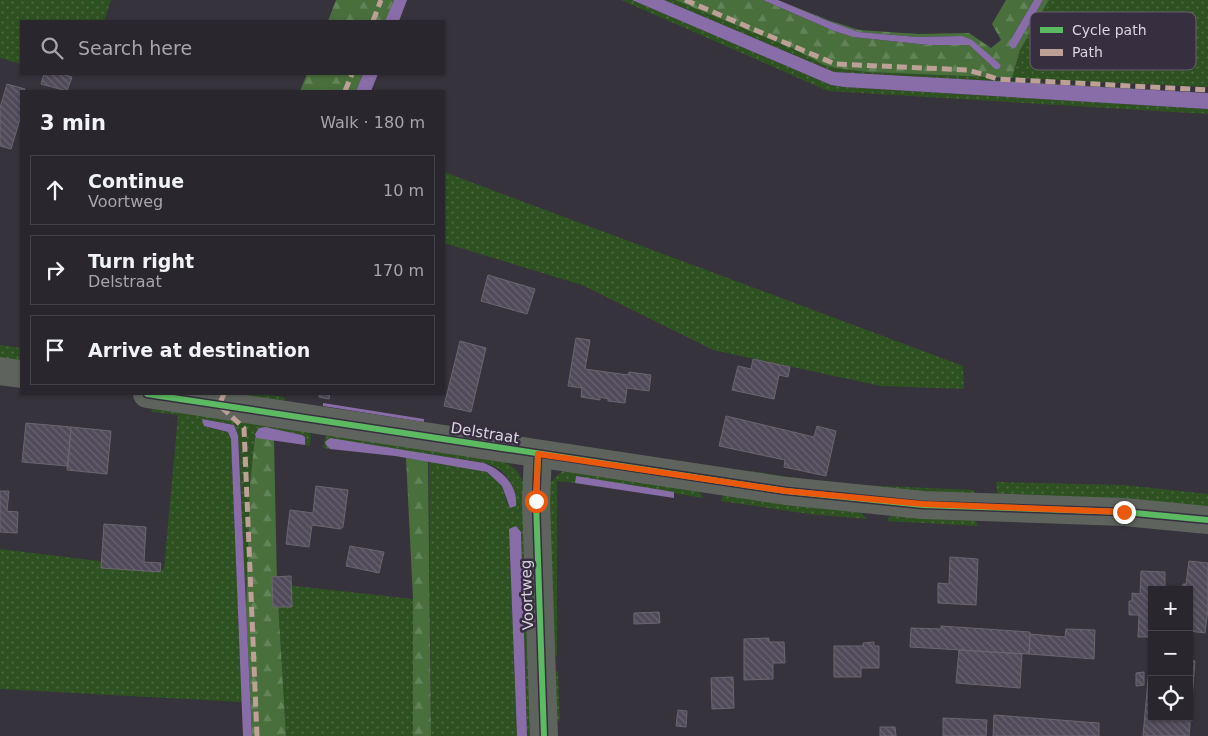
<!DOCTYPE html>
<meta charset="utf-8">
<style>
body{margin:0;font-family:"DejaVu Sans",sans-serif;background:#353239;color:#f1f3f6}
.controls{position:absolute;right:15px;bottom:15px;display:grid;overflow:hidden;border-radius:0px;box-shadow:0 1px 4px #0004}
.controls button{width:45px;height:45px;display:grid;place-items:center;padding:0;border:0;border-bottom:1px solid #454349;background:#29262d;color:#f1f3f6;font:25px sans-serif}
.stop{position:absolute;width:15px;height:15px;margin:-11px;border:4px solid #ea580c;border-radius:50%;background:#fff}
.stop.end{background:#ea580c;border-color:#fff;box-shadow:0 1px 5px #0008}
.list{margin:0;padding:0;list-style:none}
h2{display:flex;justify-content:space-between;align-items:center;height:65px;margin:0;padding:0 20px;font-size:21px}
h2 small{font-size:16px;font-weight:400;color:#a5a5aa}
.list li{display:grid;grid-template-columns:32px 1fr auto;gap:15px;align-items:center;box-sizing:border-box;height:70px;margin:0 10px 10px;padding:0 10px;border:1px solid #454349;border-radius:0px}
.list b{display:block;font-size:19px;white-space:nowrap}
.list p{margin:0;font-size:16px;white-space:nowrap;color:#a5a5aa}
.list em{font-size:16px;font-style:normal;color:#a5a5aa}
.icon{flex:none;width:28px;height:28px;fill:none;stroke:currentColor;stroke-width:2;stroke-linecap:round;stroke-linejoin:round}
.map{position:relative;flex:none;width:1208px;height:736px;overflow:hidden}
.search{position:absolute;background:#29262d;box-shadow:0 1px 4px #0004;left:20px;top:20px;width:425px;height:55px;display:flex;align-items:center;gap:12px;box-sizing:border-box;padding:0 18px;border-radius:0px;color:#a5a5aa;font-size:19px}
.panel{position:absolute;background:#29262d;box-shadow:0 1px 4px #0004;left:20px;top:90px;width:425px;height:305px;border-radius:0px}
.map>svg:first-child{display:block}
.grass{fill:url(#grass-dots)}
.forest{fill:url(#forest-firs)}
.water{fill:#896da8}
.building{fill:url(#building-back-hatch);stroke:#6a666f}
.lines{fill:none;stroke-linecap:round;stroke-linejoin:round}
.minor{stroke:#5e645d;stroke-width:28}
.quiet{stroke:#bda197;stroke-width:5;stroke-dasharray:10 5;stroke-linecap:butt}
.cycleway-casing{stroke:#372f40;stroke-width:9}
.cycleway{stroke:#5cba63;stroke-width:6}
.route{stroke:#ea580c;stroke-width:6}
.labels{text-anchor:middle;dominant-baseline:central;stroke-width:5;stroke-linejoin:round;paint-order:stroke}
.street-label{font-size:15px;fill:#dad5e0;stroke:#372f40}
.key{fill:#372f40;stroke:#686170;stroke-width:1}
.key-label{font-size:14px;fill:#dad5e0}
</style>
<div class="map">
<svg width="1208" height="736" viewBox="0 0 1208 736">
<defs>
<pattern id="grass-dots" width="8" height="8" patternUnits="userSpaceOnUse" patternTransform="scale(1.25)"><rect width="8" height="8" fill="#2e5121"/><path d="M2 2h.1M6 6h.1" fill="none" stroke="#4c6941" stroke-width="1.8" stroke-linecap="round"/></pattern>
<pattern id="forest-firs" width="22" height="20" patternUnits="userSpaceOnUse" patternTransform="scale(1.25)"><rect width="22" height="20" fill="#496f3d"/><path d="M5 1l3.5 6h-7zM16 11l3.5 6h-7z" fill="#638359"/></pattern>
<pattern id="building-back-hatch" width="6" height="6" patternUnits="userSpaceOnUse" patternTransform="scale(1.25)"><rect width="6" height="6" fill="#514a5a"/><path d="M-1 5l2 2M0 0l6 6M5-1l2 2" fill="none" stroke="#696371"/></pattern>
</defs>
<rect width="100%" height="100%" fill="#37333c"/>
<path class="grass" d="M 0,0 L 111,0 L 104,21 L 21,21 L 21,64 L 0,58 Z
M 621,0 L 632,0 L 831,85 L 844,87 L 1208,109 L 1208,114 L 828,91 Z
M 664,0 L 675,0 L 794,49 L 824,65 L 835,68 L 867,72 L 984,77 L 998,80 L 1208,93 L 834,72 Z
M 1049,0 L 1208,0 L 1208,87 L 1012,78 L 1020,50 Z
M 444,172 L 963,366 L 964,389 L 881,386 L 713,350 L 582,285 L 444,243 Z
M 0,345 L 21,348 L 21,368 L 0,364 Z
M 190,394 L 261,394 L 284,397 L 285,400 L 280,408 Z
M 152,408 L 309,430 L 311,435 L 310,446 L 305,445 L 305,437 L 302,435 L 265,428 L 255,433 L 256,438 L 255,438 L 250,484 L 246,610 L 238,435 L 234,425 L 202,419 L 206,427 L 228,432 L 231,439 L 242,702 L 0,689 L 0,549 L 164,569 L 178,415 L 154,412 L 151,411 Z
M 326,433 L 505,461 L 518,472 L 526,488 L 537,736 L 527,736 L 521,532 L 516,526 L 509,530 L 517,736 L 431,736 L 429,461 L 487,472 L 502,486 L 508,505 L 515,506 C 517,493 510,476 499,469 C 486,461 469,461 455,458 C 412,452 369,448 326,445 L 330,449 L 323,448 Z
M 565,468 L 698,489 L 703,498 L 576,477 L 575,483 L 557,481 L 557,656 L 554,655 L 548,485 Z
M 751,471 L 835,484 L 974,490 L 975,494 L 998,495 L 996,482 L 1124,485 L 1208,494 L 1208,514 L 759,482 Z
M 723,495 L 856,507 L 867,519 L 809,514 L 721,501 Z
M 896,510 L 974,518 L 978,526 L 887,521 L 889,517 Z
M 277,584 L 413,599 L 413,736 L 286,736 Z
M 558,671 L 560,721 L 550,718 L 553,672 Z"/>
<path class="forest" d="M 336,0 L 394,0 L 385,21 L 328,21 Z
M 675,0 L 763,0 L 834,31 L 853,37 L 929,45 L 969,45 L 995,69 L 999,68 L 1001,65 L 962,36 L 917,37 L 859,32 L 828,21 L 778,0 L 828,20 L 859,30 L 918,34 L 969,33 L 991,48 L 1001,40 L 992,24 L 1006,0 L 1034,0 L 1011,39 L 1016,47 L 1043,0 L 1049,0 L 1020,50 L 1012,78 L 867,72 L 835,68 L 824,65 L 794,49 Z
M 307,74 L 363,74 L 356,91 L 300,91 Z
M 255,437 L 274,440 L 277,584 L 286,736 L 252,736 L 246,610 L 250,484 Z
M 406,458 L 428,461 L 431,736 L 413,736 L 413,599 Z"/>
<path class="water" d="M 394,0 L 407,0 L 399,21 L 385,21 Z
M 632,0 L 664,0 L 834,72 L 1208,93 L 1208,109 L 844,87 L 831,85 Z
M 763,0 L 778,0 L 828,21 L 859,32 L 917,37 L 962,36 L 972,40 L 1001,65 L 999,69 L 995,69 L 969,45 L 929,45 L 853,37 L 834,31 Z
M 1034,0 L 1043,0 L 1016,47 L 1012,49 L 1009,44 L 1011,39 Z
M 363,74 L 378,74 L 371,91 L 356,91 Z
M 323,403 L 424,419 L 424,422 L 323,406 Z
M 202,419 L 234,425 L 238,435 L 252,736 L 243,736 L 231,439 L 228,432 L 204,426 Z
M 265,427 L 302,435 L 305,437 L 305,445 L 256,438 L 255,434 L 259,428 Z
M 330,438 L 484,463 C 502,470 518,485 516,506 L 510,508 L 502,486 L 487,472 L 395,456 L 330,449 L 326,445 L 325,442 Z
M 576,476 L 674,492 L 674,498 L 575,483 Z
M 516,526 L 521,532 L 527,736 L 517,736 L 509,529 Z"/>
<path class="building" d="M 44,74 L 61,74 L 72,77 L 67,91 L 41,84 Z
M 7,84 L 25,89 L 24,91 L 21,91 L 20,105 L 21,106 L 21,116 L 11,149 L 0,146 L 0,108 Z
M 488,275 L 535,289 L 527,314 L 481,301 Z
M 576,338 L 590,340 L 585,369 L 628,375 L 629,372 L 651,375 L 649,391 L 627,388 L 625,403 L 608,401 L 608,399 L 600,397 L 600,400 L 581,397 L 582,388 L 568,386 Z
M 460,341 L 486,348 L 471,412 L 444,406 Z
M 753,359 L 790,367 L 788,377 L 779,375 L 774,399 L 732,390 L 738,366 L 751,369 Z
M 319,394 L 330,394 L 329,399 L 319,397 Z
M 726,416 L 814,437 L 817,426 L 836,431 L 826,476 L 784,467 L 785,460 L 719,446 Z
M 26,423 L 71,427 L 68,466 L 22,462 Z
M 71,427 L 111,431 L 107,474 L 67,470 Z
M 316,486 L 348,490 L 343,527 L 340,529 L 312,525 L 309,547 L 286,544 L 290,510 L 313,513 Z
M 0,491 L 9,491 L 7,511 L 18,512 L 17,533 L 0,532 Z
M 104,524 L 146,527 L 144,562 L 161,563 L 160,572 L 101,568 Z
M 350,546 L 384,552 L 379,573 L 346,566 Z
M 950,557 L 978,559 L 976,605 L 938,603 L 938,583 L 949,584 Z
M 1189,561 L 1208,563 L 1208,609 L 1205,633 L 1189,631 L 1189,590 L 1182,590 L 1183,584 L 1186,584 Z
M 1141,571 L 1165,572 L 1165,590 L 1152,590 L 1152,637 L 1138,637 L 1139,615 L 1129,615 L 1129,601 L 1132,601 L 1132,593 L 1140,594 Z
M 291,576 L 292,607 L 273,607 L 272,577 Z
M 659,612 L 660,623 L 634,624 L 634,613 Z
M 941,626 L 1030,632 L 1029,654 L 910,647 L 911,628 L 941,629 Z
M 1066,629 L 1095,630 L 1094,659 L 1029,654 L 1030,634 L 1065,637 Z
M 769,638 L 769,642 L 784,642 L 785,663 L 773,663 L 773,679 L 744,680 L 744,639 Z
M 874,642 L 874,646 L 879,646 L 879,668 L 861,668 L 861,677 L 834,677 L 834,646 L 863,646 L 863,643 Z
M 959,650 L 1022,654 L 1020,688 L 956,683 Z
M 1150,657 L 1152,657 L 1152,717 L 1189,717 L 1189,660 L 1195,661 L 1189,736 L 1143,736 Z
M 1144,672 L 1144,685 L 1136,686 L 1136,673 Z
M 733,677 L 734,708 L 712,709 L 711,678 Z
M 678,710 L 687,711 L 686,727 L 676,726 Z
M 994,715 L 1099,723 L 1099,736 L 993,736 Z
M 943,718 L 987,720 L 986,736 L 943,736 Z
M 880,727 L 895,727 L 896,736 L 880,736 Z"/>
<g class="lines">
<path class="minor" d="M 0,371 L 21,374
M 147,394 L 786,491 L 923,505 L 1124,512 L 1208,520
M 538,454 L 536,501 L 544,736"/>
<path class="quiet" d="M 685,0 L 835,64 L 968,70 L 998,79 L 1208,90
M 373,21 L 381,0
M 345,91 L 352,74
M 224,394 L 219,405 L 244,428 L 257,736"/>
<defs>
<path id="cycleway" d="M 147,394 L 786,491 L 923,505 L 1124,512 L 1208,520
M 538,454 L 536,501 L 544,736"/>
</defs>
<use href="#cycleway" class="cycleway-casing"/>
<use href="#cycleway" class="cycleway"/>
</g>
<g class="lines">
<path class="route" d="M 536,501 L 538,454 L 786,491 L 923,504 L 1124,512"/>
</g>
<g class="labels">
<g class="street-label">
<text transform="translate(485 433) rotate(9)">Delstraat</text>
<text transform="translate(527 595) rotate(-92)">Voortweg</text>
</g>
</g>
<rect x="1030" y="12" width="166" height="58" rx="8" class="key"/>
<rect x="1040" y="27" width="23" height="6" fill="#5cba63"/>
<rect x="1040" y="49" width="23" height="7" fill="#bda197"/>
<g class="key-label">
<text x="1072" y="35">Cycle path</text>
<text x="1072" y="57">Path</text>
</g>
</svg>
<div class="controls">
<button>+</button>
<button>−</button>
<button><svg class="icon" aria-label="locate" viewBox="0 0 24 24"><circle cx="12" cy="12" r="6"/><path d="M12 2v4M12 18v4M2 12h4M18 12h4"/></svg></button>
</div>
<div class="stop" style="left:536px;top:501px"></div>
<div class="stop end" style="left:1124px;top:512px"></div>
<div class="search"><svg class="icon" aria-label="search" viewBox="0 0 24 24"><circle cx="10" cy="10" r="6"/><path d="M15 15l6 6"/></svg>Search here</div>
<section class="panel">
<h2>3 min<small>Walk · 180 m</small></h2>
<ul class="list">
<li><svg class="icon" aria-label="ahead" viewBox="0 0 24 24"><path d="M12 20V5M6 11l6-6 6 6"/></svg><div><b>Continue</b><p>Voortweg</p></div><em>10 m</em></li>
<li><svg class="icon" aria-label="right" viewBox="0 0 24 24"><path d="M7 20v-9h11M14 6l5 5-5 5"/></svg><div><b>Turn right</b><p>Delstraat</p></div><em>170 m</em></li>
<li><svg class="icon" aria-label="arrive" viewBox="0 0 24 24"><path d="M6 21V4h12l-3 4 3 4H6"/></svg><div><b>Arrive at destination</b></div></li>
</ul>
</section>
</div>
